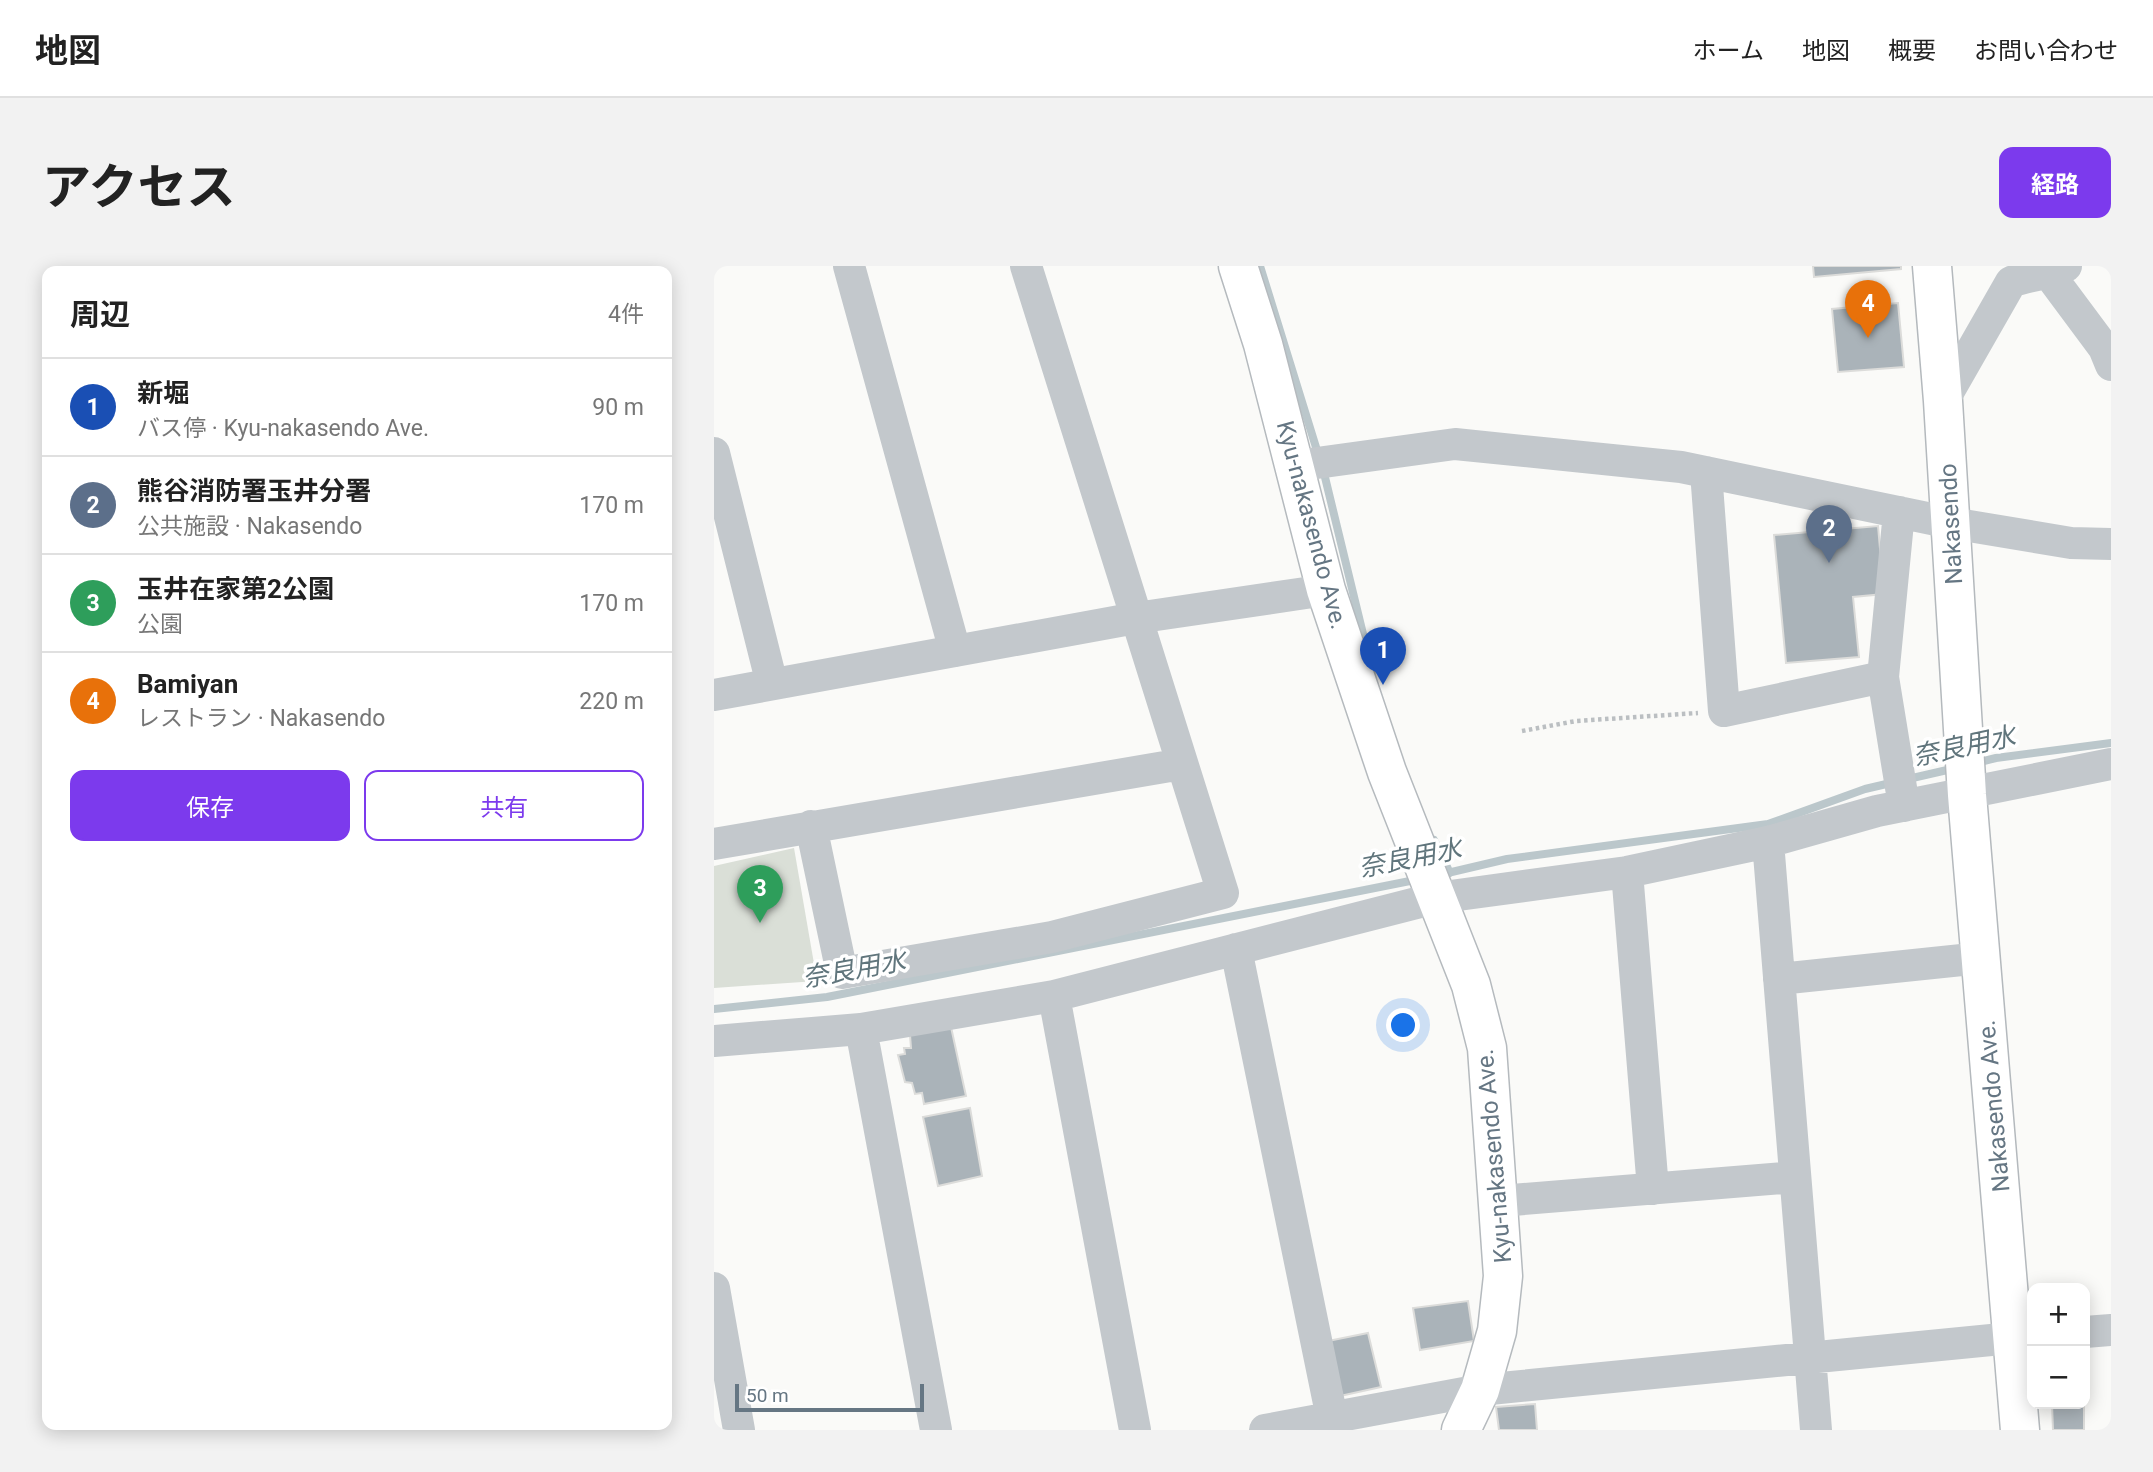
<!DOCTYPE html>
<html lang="ja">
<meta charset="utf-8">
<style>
body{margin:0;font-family:Roboto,"Noto Sans JP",sans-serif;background:#f2f2f2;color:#222}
.controls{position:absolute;right:21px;bottom:21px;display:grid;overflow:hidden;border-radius:14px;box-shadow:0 4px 18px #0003}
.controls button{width:63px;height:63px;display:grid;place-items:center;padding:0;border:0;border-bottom:2px solid #e0e0e0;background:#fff;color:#222;font:35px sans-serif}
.scale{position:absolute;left:21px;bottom:18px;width:189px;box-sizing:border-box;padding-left:7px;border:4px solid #657683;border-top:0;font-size:19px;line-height:24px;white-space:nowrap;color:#657683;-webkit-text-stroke:5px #fff;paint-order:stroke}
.you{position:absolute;left:690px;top:760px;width:24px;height:24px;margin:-18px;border:5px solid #fff;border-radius:50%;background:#1a73e8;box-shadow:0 0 0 10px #1a73e833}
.badge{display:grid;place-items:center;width:46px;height:46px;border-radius:50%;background:#7c3aed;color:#fff;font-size:23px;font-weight:700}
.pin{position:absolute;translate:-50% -58px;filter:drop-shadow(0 2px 4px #0008)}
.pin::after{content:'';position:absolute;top:37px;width:24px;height:21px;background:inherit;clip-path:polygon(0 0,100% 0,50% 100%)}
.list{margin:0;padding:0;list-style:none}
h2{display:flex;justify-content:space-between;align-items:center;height:91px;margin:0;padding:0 28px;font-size:30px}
h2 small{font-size:23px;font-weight:400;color:#767676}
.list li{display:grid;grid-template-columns:46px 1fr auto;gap:21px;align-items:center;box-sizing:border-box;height:98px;padding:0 28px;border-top:2px solid #e0e0e0}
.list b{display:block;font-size:26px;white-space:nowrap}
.list p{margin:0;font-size:23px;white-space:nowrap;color:#767676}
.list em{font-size:23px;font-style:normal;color:#767676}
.actions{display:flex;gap:14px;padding:21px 28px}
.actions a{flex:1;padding:16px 0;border:2px solid #7c3aed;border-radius:14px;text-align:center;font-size:24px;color:#7c3aed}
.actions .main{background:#7c3aed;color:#fff}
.map{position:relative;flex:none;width:1397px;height:1164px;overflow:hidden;border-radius:14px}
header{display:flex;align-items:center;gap:42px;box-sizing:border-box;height:98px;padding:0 35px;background:#fff;border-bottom:2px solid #e0e0e0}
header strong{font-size:33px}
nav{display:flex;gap:38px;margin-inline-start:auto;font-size:24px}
.intro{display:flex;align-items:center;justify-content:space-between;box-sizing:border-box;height:168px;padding:0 42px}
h1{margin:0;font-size:49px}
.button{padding:18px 32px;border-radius:14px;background:#7c3aed;color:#fff;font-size:24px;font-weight:700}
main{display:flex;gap:42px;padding:0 42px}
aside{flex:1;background:#fff;border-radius:14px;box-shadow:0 4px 18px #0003}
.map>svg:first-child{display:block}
.green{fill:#dadfd7}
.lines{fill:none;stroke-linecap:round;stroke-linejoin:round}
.stream{stroke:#bbc7cb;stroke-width:8}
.building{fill:#aab3b9;stroke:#dcdcda;stroke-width:2}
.major-casing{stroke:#b5babe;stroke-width:41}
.highway-casing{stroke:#b4b9bd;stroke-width:41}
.path{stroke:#bbbfc2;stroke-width:4.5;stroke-dasharray:3.5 3.5;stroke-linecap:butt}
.minor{stroke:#c3c8cc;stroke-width:32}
.major{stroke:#fff;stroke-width:38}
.highway{stroke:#fff;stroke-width:38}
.labels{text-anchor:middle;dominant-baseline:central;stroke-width:7;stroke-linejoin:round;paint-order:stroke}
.street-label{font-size:24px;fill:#657683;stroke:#fff}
.water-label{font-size:26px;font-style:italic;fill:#60757c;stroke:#fff}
</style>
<header>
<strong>地図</strong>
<nav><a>ホーム</a><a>地図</a><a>概要</a><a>お問い合わせ</a></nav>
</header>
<div class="intro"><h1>アクセス</h1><a class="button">経路</a></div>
<main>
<aside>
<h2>周辺<small>4件</small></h2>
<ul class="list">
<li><span class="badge" style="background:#1a4fb4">1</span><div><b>新堀</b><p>バス停 · Kyu-nakasendo Ave.</p></div><em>90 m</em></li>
<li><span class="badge" style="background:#5c6f8a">2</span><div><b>熊谷消防署玉井分署</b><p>公共施設 · Nakasendo</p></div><em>170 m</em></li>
<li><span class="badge" style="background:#2e9e5b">3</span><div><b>玉井在家第2公園</b><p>公園</p></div><em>170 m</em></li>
<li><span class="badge" style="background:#e8710a">4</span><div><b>Bamiyan</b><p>レストラン · Nakasendo</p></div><em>220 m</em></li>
</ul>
<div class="actions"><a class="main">保存</a><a>共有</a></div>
</aside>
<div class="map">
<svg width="1397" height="1164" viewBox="0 0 1397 1164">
<rect width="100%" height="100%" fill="#fafaf8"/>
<path class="green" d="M 80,582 L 103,715 L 0,722 L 0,600 Z"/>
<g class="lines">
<path class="stream" d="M 546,0 L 605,191
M 609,203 L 658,405
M 1262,497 L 1282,492 L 1397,477
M 1194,513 L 1242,502
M 720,574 L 736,607
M 725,609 L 793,593 L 1054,558 L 1151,523 L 1181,516
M 0,743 L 113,731 L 706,613"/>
</g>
<path class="building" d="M 1099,0 L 1187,0 L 1187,3 L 1100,11 Z
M 1184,37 L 1190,101 L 1124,106 L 1118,43 Z
M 1164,260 L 1170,328 L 1139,331 L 1145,391 L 1072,397 L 1060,269 Z
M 237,761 L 252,830 L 210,838 L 208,827 L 201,828 L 198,817 L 191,816 L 184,789 L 191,788 L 190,782 L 197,782 L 196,769 Z
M 256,842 L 268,910 L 224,920 L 209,851 Z
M 754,1035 L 760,1075 L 706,1084 L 699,1042 Z
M 654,1067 L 667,1121 L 626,1130 L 614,1075 Z
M 821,1138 L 823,1164 L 785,1164 L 782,1141 Z
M 1338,1138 L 1370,1138 L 1370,1164 L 1339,1164 Z"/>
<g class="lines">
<defs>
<path id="major" d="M 524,0 L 549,78 L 612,324 L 673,506 L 757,719 L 773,782 L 789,1010 L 783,1065 L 766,1124 L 747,1164"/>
<path id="highway" d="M 1218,0 L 1229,135 L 1253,529 L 1306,1164"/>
</defs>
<use href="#major" class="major-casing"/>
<use href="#highway" class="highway-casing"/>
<path class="path" d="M 808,465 L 862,455 L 984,447"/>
<path class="minor" d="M 135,0 L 241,385
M 1335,8 L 1390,82 L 1397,99
M 1229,135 L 1297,16 C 1317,8 1332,10 1352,0
M 0,187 L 58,418
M 581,200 L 741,178 L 967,201 L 1237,257 L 1357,277 L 1397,278
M 992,206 L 1010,445 L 1169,411
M 1185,246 L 1169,411 L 1190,540
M 0,429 L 422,352 L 612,324
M 97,560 L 128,707 L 338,671 L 509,627 L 312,0
M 1054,576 L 1102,1164
M 0,578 L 468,498
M 913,606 L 939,923
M 522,683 L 618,1152
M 1065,713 L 1267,692
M 340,730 L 421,1164
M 147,763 L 222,1164
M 0,775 L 147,763 L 340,730 L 722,632 L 913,606 L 1054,576 L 1163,545 L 1397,498
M 786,935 L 1081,911
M 0,1022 L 25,1164
M 1371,1066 L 1397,1064
M 551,1164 L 766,1124 L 1318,1070"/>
<use href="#major" class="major"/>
<use href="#highway" class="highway"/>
</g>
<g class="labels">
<g class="street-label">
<text transform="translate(1237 258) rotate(-93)">Nakasendo</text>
<text transform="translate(598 259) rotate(75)">Kyu-nakasendo Ave.</text>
<text transform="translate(1280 840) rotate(-95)">Nakasendo Ave.</text>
<text transform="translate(780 890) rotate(-95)">Kyu-nakasendo Ave.</text>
</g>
<g class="water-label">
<text transform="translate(1250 480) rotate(-12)">奈良用水</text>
<text transform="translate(696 592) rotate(-11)">奈良用水</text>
<text transform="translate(140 703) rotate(-10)">奈良用水</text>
</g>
</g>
</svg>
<div class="controls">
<button>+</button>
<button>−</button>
</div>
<div class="scale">50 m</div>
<div class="you"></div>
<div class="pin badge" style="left:669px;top:419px;background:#1a4fb4">1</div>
<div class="pin badge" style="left:1115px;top:297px;background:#5c6f8a">2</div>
<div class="pin badge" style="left:46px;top:657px;background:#2e9e5b">3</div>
<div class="pin badge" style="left:1154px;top:72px;background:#e8710a">4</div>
</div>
</main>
